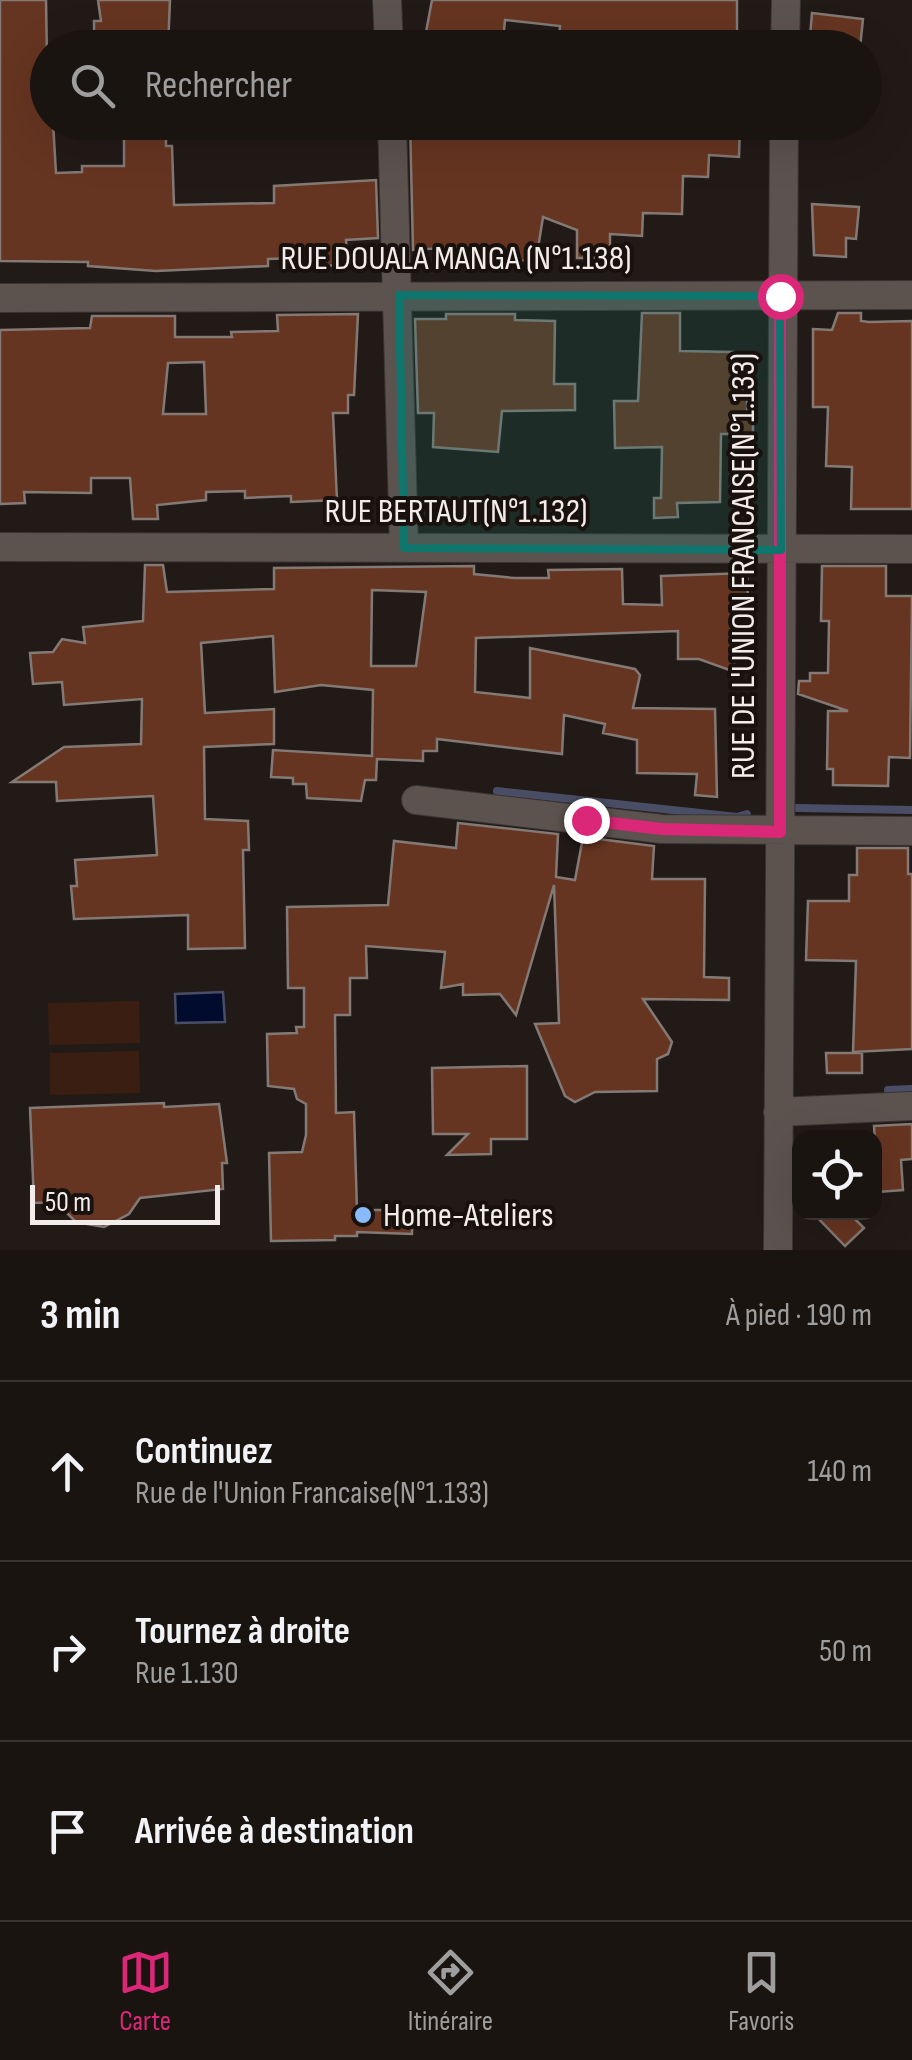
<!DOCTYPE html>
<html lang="fr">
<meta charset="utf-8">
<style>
body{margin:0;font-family:"Sofia Sans Condensed",sans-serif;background:#231d1a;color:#f1f3f6}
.controls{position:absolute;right:30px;bottom:30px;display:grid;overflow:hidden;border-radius:20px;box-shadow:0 10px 40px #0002}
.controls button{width:90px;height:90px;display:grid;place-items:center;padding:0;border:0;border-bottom:2px solid #383331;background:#1a1411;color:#f1f3f6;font:50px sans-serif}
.scale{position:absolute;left:30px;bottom:25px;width:190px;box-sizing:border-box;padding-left:10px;border:5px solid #f2ecea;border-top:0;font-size:28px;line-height:35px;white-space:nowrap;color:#f2ecea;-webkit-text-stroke:8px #19110e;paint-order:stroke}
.stop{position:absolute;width:30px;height:30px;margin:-22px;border:8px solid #db2777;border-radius:50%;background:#fff}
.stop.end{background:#db2777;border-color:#fff;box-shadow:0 2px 10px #0008}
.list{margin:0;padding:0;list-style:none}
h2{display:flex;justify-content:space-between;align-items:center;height:130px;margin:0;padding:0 40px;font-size:42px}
h2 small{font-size:32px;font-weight:400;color:#9f9e9f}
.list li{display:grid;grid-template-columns:65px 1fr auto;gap:30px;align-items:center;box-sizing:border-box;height:180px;padding:0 40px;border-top:2px solid #383331}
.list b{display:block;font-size:38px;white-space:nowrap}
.list p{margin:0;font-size:32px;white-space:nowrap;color:#9f9e9f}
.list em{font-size:32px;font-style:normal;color:#9f9e9f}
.icon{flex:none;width:55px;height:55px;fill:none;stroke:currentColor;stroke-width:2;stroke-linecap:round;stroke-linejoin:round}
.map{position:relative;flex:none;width:912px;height:1250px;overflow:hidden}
.search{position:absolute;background:#1a1411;box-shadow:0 10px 40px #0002;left:30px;right:30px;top:30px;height:110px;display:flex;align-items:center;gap:25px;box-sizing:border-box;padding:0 35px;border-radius:55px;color:#9f9e9f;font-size:38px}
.sheet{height:670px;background:#1a1411}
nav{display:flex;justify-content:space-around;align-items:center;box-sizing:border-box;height:140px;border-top:2px solid #383331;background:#1a1411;font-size:28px;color:#9f9e9f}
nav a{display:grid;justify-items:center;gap:5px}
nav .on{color:#db2777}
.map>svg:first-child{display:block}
.green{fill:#3b1e12}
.water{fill:#000b2e;stroke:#494e66;stroke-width:2.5}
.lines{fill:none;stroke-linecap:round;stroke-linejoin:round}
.stream{stroke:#494e66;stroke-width:8}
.building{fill:#663521;stroke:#837975;stroke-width:2.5;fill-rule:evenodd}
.street-casing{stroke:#3a3432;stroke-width:30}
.street{stroke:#5c534f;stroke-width:28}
.route{stroke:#db2777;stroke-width:12}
.marked{fill:#0f766e;fill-opacity:0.2;stroke:#0f766e;stroke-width:8;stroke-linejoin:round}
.poi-dot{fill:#8abafc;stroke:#19110e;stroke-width:4}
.labels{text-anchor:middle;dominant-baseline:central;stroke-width:8;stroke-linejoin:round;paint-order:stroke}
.street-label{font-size:35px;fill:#f2ecea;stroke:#19110e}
.poi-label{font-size:35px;fill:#f2ecea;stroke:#19110e;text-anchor:start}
</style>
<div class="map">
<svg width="912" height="1250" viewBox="0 0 912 1250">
<rect width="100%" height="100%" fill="#221a17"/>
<path class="green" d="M 139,1001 L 140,1043 L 49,1045 L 48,1003 Z
M 139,1051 L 140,1093 L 50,1095 L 50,1053 Z"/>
<path class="water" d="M 223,992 L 225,1022 L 176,1023 L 175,994 Z"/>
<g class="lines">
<path class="stream" d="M 497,791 L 737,817 L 747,814
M 797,808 L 912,810
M 888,1090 L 912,1089"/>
</g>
<path class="building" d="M 0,0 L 46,0 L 48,122 L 53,122 L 56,173 L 82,172 L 82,166 L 124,166 L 124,122 L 166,122 L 166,146 L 172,146 L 174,205 L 274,203 L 274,186 L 376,180 L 378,238 L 346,240 L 348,264 L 326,266 L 325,257 L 268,259 L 268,266 L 156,271 L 88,266 L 88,262 L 0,261 Z
M 98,0 L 170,0 L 168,48 L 94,48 L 94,21 L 101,21 Z
M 432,0 L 737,0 L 737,48 L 558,48 L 560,26 L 505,20 L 503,41 L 497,40 L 496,48 L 423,48 Z
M 812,13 L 863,19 L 860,48 L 809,48 Z
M 410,122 L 740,125 L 739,157 L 709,155 L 708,177 L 683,176 L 682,214 L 643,213 L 642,236 L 610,234 L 610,258 L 577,258 L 577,230 L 543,217 L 536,261 L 473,259 L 473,246 L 413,250 Z
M 812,204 L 859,207 L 856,239 L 846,238 L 846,257 L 814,255 Z
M 642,313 L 680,313 L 680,351 L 733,352 L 733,365 L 747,365 L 747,414 L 753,414 L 753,434 L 721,434 L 720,502 L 677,503 L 678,517 L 654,518 L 654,498 L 661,498 L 662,447 L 615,448 L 614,401 L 638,401 Z
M 838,313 L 861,313 L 861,321 L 869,322 L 912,321 L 912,509 L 851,509 L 852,467 L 826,466 L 828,407 L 813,407 L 813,329 L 832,330 Z
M 358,314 L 354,395 L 348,395 L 348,413 L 333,413 L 337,500 L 291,502 L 291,496 L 245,498 L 245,491 L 206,492 L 206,500 L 157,505 L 158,519 L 133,519 L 130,478 L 91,478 L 91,493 L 24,492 L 25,503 L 0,504 L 0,330 L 90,328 L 92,316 L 175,316 L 175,337 L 232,337 L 231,332 L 278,331 L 277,315 ZM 204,362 L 206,414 L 163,414 L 168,363 Z
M 446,314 L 515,314 L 515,320 L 555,321 L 554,384 L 575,384 L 575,410 L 502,411 L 498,452 L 433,447 L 434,413 L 418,413 L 415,319 L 446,319 Z
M 145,565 L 163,565 L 167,592 L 274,589 L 274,568 L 474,566 L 474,574 L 514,578 L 549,578 L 548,570 L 622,569 L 623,604 L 662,605 L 661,576 L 747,573 L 748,601 L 736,607 L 737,657 L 732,671 L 699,659 L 678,659 L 678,631 L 476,638 L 475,692 L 530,698 L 530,648 L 635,669 L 640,675 L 633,708 L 715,709 L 717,797 L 695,795 L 697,774 L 637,773 L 637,740 L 603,733 L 605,724 L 564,715 L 562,754 L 437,739 L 437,751 L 423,751 L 423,761 L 377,759 L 376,780 L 365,780 L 361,801 L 307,798 L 306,784 L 293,784 L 293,778 L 271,777 L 273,750 L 372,756 L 373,690 L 321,685 L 275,692 L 273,636 L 201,643 L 205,713 L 274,709 L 274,744 L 204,747 L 205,819 L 248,821 L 249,850 L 243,850 L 245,948 L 188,949 L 188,915 L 74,919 L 71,886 L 77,886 L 75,860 L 157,855 L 153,796 L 57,801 L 56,782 L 12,782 L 64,747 L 141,744 L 142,699 L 64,705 L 62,682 L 33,684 L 30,653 L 53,652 L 62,639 L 85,643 L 83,627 L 143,621 ZM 372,590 L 426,592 L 416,666 L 371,666 Z
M 822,566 L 886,566 L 886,596 L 912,596 L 910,758 L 889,757 L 888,786 L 833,785 L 833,769 L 827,769 L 828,711 L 848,711 L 798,694 L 799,681 L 810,681 L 810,673 L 828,673 L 829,621 L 821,621 Z
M 458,823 L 558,834 L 556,877 L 575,880 L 583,837 L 654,846 L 652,879 L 705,879 L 704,977 L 729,978 L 729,1000 L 643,999 L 672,1042 L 668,1054 L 657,1059 L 657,1091 L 595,1092 L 575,1102 L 565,1096 L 535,1024 L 559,1023 L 554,885 L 516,1015 L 500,994 L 463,995 L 463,984 L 441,988 L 445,952 L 366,946 L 367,978 L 350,978 L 350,1015 L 335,1015 L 336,1113 L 354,1112 L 357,1210 L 412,1210 L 412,1234 L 357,1232 L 357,1236 L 335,1236 L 335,1240 L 271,1241 L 269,1153 L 302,1152 L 306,1135 L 306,1104 L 297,1099 L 294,1089 L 268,1086 L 267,1034 L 297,1033 L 296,1027 L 304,1027 L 304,988 L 288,988 L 287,907 L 388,905 L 394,841 L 456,848 Z
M 857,848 L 908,848 L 908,874 L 912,874 L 912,1049 L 853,1052 L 856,961 L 806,960 L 808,901 L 849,901 L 849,875 L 857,875 Z
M 826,1053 L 862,1053 L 862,1073 L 827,1073 Z
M 527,1066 L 527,1139 L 491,1139 L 491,1154 L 447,1155 L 468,1134 L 433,1134 L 432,1068 Z
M 164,1103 L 164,1107 L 219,1104 L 227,1163 L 222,1163 L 223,1189 L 140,1198 L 129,1214 L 104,1227 L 76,1222 L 56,1202 L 34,1203 L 30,1108 Z
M 912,1124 L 912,1159 L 901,1160 L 903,1190 L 878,1192 L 874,1126 Z
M 812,1212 L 848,1212 L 864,1228 L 845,1246 Z"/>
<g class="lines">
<defs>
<path id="street" d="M 387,0 L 389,48
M 785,48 L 786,0
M 392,122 L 404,548
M 0,298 L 912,295
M 0,547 L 912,549
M 416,800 L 662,829 L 912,831
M 778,1112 L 912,1106
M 778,1250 L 784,122"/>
</defs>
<use href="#street" class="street-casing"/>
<use href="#street" class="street"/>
</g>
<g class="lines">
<path class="route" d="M 586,820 L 662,829 L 780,832 L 780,296"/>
</g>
<path class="marked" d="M 399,295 L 780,296 L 781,550 L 404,548 Z"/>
<circle class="poi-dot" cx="363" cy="1215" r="10"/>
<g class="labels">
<g class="street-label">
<text x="456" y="258">RUE DOUALA MANGA (N°1.138)</text>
<text x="456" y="511">RUE BERTAUT(N°1.132)</text>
<text transform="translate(743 566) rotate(-90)">RUE DE L'UNION FRANCAISE(N°1.133)</text>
</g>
<g class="poi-label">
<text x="383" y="1215">Home-Ateliers</text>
</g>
</g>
</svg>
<div class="controls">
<button><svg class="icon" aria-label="locate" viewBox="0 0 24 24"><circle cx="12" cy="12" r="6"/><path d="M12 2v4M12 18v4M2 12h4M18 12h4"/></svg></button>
</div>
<div class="scale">50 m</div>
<div class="stop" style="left:780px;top:296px"></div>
<div class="stop end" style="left:586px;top:820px"></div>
<div class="search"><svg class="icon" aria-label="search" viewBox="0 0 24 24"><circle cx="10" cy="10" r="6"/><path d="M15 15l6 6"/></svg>Rechercher</div>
</div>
<section class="sheet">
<h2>3 min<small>À pied · 190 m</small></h2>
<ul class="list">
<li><svg class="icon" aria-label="ahead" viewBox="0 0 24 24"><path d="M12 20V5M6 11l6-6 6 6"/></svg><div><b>Continuez</b><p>Rue de l'Union Francaise(N°1.133)</p></div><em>140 m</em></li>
<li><svg class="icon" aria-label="right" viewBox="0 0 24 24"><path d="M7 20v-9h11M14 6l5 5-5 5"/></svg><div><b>Tournez à droite</b><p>Rue 1.130</p></div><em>50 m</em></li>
<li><svg class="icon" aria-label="arrive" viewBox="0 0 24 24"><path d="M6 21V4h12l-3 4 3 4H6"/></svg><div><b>Arrivée à destination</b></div></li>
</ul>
</section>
<nav>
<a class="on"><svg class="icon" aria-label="map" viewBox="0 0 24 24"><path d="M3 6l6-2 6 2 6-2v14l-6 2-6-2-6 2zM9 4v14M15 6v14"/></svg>Carte</a>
<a><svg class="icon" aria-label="directions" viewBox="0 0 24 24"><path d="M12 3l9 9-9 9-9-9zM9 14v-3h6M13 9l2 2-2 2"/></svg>Itinéraire</a>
<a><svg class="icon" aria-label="saved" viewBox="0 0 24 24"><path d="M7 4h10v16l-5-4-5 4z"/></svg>Favoris</a>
</nav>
